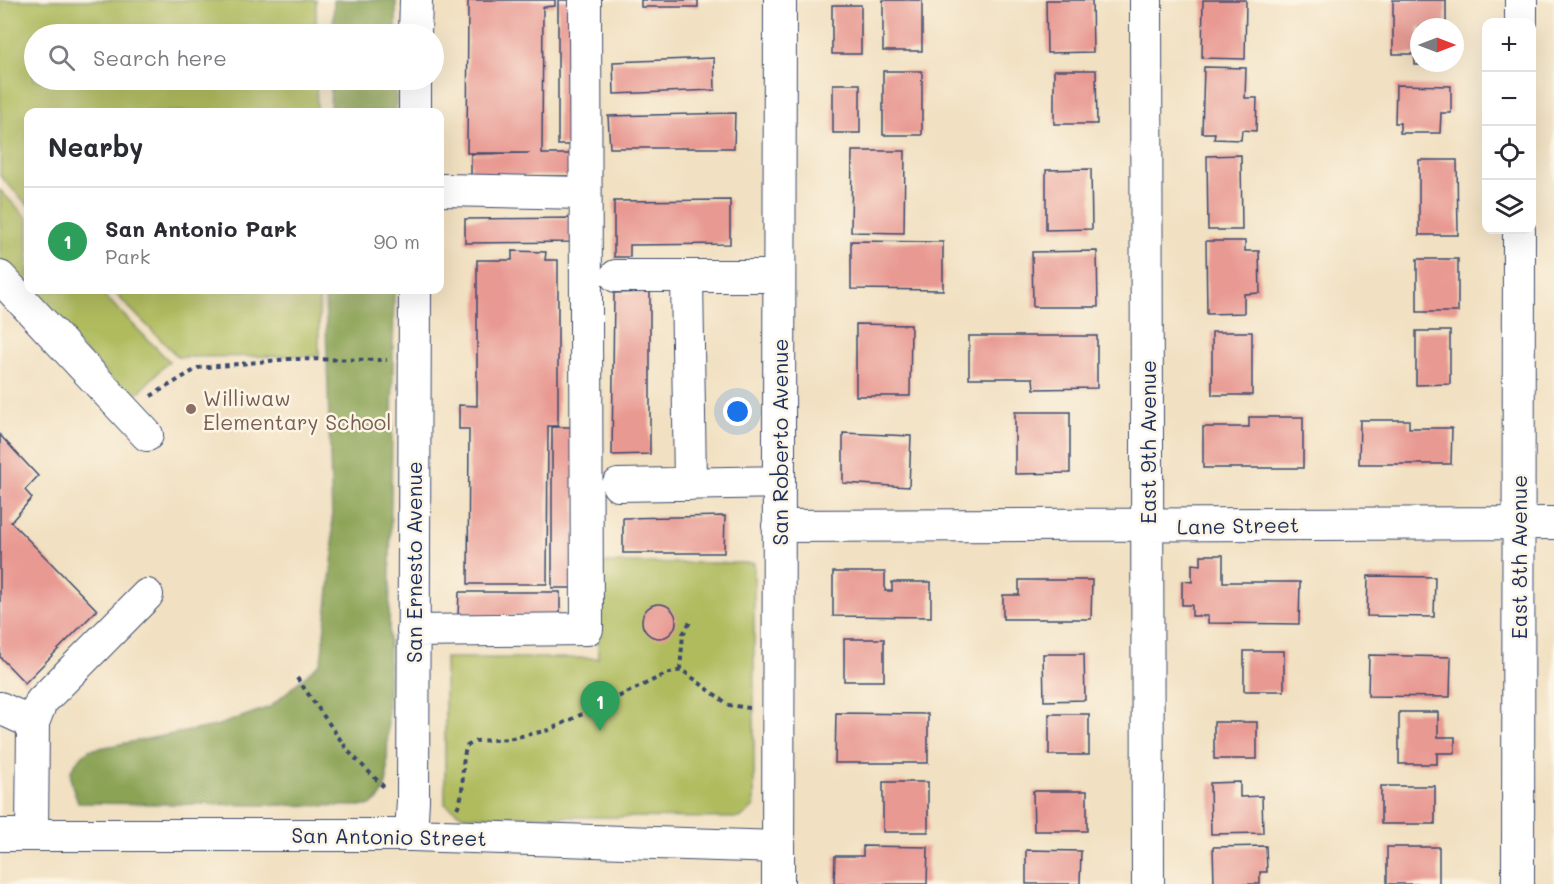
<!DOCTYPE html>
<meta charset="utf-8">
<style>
body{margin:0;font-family:Mali,sans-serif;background:#f7f7f7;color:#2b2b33}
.controls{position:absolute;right:18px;top:18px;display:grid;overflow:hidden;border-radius:12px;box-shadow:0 6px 24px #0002}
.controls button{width:54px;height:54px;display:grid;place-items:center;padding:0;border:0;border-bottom:2px solid #e1e1e2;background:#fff;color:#2b2b33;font:30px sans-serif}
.compass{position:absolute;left:1410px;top:18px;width:54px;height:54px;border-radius:50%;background:#fff;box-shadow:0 6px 24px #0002;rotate:90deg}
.you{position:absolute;left:738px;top:412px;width:21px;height:21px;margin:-15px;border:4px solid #fff;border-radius:50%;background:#1a73e8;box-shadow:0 0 0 9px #1a73e833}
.badge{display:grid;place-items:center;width:39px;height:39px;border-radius:50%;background:#1a73e8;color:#fff;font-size:20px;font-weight:700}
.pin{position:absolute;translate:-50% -50px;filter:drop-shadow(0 2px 3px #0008)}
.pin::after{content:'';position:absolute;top:32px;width:21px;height:18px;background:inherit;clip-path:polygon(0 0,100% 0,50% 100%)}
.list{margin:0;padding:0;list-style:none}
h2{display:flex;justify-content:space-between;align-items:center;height:78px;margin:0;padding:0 24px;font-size:26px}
h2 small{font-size:20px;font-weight:400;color:#7c7c81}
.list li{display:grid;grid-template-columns:39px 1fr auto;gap:18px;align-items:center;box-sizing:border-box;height:108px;padding:0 24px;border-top:2px solid #e1e1e2}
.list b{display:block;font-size:22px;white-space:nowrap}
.list p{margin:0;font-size:20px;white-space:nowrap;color:#7c7c81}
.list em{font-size:20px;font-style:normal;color:#7c7c81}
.icon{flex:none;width:33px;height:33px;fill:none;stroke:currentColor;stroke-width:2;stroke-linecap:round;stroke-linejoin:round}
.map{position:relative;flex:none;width:1554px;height:884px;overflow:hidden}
.search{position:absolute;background:#fff;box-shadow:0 6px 24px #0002;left:24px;top:24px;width:420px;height:66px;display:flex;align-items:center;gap:15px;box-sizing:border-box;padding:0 21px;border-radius:33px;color:#7c7c81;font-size:22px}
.panel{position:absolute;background:#fff;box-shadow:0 6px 24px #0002;left:24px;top:108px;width:420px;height:186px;border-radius:12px}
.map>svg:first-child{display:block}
.green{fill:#afbb5d;stroke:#65755e;stroke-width:1.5}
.forest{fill:#8ba354;stroke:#536959;stroke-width:1.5}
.building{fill:#e89992}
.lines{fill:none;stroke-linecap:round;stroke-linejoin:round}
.minor-casing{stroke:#3b4a6d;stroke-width:34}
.path{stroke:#3b4a6d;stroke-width:4;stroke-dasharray:4.5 4.5;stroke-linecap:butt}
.minor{stroke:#fff;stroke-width:32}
.education-dot{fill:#8d6e63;stroke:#fcf5e5;stroke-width:2}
.labels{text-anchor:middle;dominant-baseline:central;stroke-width:5;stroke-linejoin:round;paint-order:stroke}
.education-label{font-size:21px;fill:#785e54;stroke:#fcf5e5;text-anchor:start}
.street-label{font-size:21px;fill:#1b2f5e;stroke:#fcf5e5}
</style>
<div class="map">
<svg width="1554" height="884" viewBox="0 0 1554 884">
<rect width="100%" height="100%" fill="#fcf5e5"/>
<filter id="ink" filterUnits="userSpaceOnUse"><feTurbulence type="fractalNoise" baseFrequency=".0167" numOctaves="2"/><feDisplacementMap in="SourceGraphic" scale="12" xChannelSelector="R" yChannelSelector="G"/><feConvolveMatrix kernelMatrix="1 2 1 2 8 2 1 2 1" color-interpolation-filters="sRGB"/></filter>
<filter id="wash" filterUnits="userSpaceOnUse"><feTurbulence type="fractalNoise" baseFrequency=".008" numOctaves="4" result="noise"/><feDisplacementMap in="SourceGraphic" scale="24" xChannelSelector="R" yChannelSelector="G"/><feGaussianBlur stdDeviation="1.35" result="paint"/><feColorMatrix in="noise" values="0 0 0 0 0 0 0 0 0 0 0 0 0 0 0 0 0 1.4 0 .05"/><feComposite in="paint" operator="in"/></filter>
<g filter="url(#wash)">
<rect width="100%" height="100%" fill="#f1e0c1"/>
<path class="green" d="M 0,0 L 316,0 L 316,34 L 34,34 L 34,80 L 316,80 L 317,112 L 28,112 L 28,205 L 0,176 Z
M 0,190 L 28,219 L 28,290 L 99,290 L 169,361 L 132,399 L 0,267 Z
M 112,290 L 319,290 L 319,356 L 178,357 Z
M 599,563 L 754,563 L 754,807 L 740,818 L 463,816 L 445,804 L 445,658 L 598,658 Z"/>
<path class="forest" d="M 334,0 L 396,0 L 396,34 L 333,34 Z
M 331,80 L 396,80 L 396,112 L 330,112 Z
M 325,290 L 394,290 L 387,779 C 384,792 380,802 367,806 L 78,803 C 69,776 64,770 89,750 L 216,726 L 270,707 L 321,662 L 333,553 Z"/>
<g id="blocks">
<path class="building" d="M 471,0 L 555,0 L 555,6 L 543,7 L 542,154 L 573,154 L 573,176 L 471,176 L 471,154 L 530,153 L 467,153 L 468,1 Z
M 558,0 L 580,0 L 580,145 L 558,145 Z
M 641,0 L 698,0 L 698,7 L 641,7 Z
M 883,0 L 922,0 L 922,51 L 883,51 Z
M 1046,0 L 1092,0 L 1093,52 L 1047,53 Z
M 1203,0 L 1246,0 L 1245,59 L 1202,58 Z
M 1393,0 L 1446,0 L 1446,27 L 1419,27 L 1419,65 L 1415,65 L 1415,54 L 1393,54 Z
M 832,5 L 861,5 L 861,54 L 832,54 Z
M 714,58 L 715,90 L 614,94 L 613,62 Z
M 1204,67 L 1246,68 L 1245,98 L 1257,98 L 1256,131 L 1242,130 L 1241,140 L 1214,139 L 1215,133 L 1202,133 Z
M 1054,70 L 1096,70 L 1097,124 L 1054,124 Z
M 883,71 L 922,71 L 922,135 L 883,135 Z
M 833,84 L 860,84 L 860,133 L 833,133 Z
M 1396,85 L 1451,86 L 1451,113 L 1441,113 L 1440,133 L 1400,133 L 1400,123 L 1395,123 Z
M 735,113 L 734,148 L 610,148 L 608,116 Z
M 852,151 L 905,151 L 904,233 L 851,232 Z
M 1241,155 L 1242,230 L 1208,230 L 1207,156 Z
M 1419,160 L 1457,160 L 1458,235 L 1419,235 Z
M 1091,169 L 1092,229 L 1046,230 L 1046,170 Z
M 730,200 L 730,244 L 630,245 L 630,257 L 614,257 L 614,201 Z
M 576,218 L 576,242 L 465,243 L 465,219 Z
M 851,241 L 943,242 L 943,290 L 851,289 Z
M 1206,241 L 1245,241 L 1245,251 L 1259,251 L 1260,293 L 1244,294 L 1244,313 L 1207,314 Z
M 512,251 L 546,252 L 545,260 L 558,260 L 558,426 L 548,426 L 547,584 L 468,584 L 469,429 L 459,429 L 459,405 L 477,406 L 477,260 L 512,260 Z
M 1097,251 L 1098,307 L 1033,307 L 1032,252 Z
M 1417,259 L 1458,259 L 1458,312 L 1417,312 Z
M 650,292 L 650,454 L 612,455 L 614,293 Z
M 856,324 L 911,325 L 910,396 L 856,396 Z
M 1416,331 L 1450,331 L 1450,384 L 1416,385 Z
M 1212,332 L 1252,332 L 1252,395 L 1212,395 Z
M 969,336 L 1097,336 L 1097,388 L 1034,389 L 1033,378 L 969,378 Z
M 1015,412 L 1070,412 L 1070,473 L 1015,474 Z
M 1249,417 L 1303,417 L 1303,468 L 1203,468 L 1203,427 L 1249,427 Z
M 1360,420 L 1409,420 L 1409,428 L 1452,428 L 1451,464 L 1359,464 Z
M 552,427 L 575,427 L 575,588 L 552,588 Z
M 843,433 L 911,436 L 909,487 L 843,483 Z
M 0,435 L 38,476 L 25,490 L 32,498 L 11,522 L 97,610 L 25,683 L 0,657 Z
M 725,516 L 724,553 L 623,553 L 623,518 Z
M 1201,555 L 1223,555 L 1223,582 L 1300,582 L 1299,624 L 1208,623 L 1208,616 L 1192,616 L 1192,605 L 1182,605 L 1182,581 L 1192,582 L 1192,564 L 1201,565 Z
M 833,572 L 885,572 L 885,591 L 892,591 L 892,582 L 931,582 L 931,617 L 833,616 Z
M 1368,576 L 1435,577 L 1434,617 L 1367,616 Z
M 1019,580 L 1092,580 L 1091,619 L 1003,619 L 1003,595 L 1019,595 Z
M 459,592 L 560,592 L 560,616 L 458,616 Z
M642 621a17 17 0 1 1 34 0a17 17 0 1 1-34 0Z
M 844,639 L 884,639 L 884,681 L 844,681 Z
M 1244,651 L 1284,651 L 1284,691 L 1244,691 Z
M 1043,654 L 1084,654 L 1085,700 L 1044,701 Z
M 1369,655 L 1451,657 L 1450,697 L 1368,696 Z
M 1399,712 L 1438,712 L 1438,737 L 1455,737 L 1455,753 L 1437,753 L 1437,764 L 1399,764 Z
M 836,713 L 928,714 L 928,763 L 835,763 Z
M 1049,714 L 1089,714 L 1089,755 L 1049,755 Z
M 1214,722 L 1257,722 L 1257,759 L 1214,759 Z
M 883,782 L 928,782 L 928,832 L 883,832 Z
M 1240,782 L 1240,797 L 1262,796 L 1263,833 L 1211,834 L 1210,783 Z
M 1381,786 L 1435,786 L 1435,824 L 1381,824 Z
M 1033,791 L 1087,791 L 1087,831 L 1034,831 Z
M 863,846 L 928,847 L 927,884 L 834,884 L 835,856 L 863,856 Z
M 1266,846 L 1267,872 L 1260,872 L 1260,884 L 1214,884 L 1213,847 Z
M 1387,847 L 1439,847 L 1439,884 L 1387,884 Z
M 1026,850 L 1081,851 L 1080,884 L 1026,884 Z"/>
</g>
</g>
<g filter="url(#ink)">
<use href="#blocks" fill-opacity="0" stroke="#3b4a6d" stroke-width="1.5"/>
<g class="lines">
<defs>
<path id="minor" d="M 1146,0 L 1148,884
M 1521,22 L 1521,0
M 415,34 L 416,0
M 415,112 L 415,80
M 440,190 L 585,193
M 616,276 L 779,276
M 687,276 L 690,484
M 0,277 L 147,435
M 618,485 L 779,482
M 778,526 L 1554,523
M 413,631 L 587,629 L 585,0
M 0,708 L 33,723
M 0,835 L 411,835 L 778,847
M 32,835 L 33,723 L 41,702 L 147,595
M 411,835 L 413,800 L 415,290
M 778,884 L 780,0
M 1518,884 L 1519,230"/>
</defs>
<use href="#minor" class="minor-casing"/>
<path class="path" d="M 151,396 L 198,368 L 289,359 L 387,360
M 680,670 L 683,634 L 691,620
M 297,678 L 349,752 L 384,787
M 457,808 C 467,790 459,765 467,746 L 476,741 L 508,739 L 549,730 L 666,674 L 682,670 L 729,705 L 749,708"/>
<use href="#minor" class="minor"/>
</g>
</g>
<circle class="education-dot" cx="191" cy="409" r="6"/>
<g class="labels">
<g class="education-label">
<text x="203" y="397">Williwaw<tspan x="203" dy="24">Elementary School</tspan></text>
</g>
<g class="street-label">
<text transform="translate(779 442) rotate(-90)">San Roberto Avenue</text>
<text transform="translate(1147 442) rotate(-90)">East 9th Avenue</text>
<text transform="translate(1238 525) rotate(-1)">Lane Street</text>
<text transform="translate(1518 557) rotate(-90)">East 8th Avenue</text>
<text transform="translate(413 562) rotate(-90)">San Ernesto Avenue</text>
<text transform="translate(389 836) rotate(1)">San Antonio Street</text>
</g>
</g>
</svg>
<div class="controls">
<button>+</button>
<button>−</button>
<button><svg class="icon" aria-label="locate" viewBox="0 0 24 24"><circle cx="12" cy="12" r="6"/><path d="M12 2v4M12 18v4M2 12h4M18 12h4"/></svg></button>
<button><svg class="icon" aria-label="layers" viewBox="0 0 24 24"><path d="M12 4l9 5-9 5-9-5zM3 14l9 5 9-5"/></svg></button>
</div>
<svg class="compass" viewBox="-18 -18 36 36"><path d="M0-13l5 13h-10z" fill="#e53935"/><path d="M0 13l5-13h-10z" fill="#7c7c81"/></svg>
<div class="you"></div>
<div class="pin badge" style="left:600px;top:731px;background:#2e9e5b">1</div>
<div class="search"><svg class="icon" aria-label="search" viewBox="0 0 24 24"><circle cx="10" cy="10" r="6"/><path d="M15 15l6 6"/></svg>Search here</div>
<section class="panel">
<h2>Nearby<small></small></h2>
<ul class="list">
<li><span class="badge" style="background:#2e9e5b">1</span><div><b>San Antonio Park</b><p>Park</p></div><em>90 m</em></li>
</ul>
</section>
</div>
